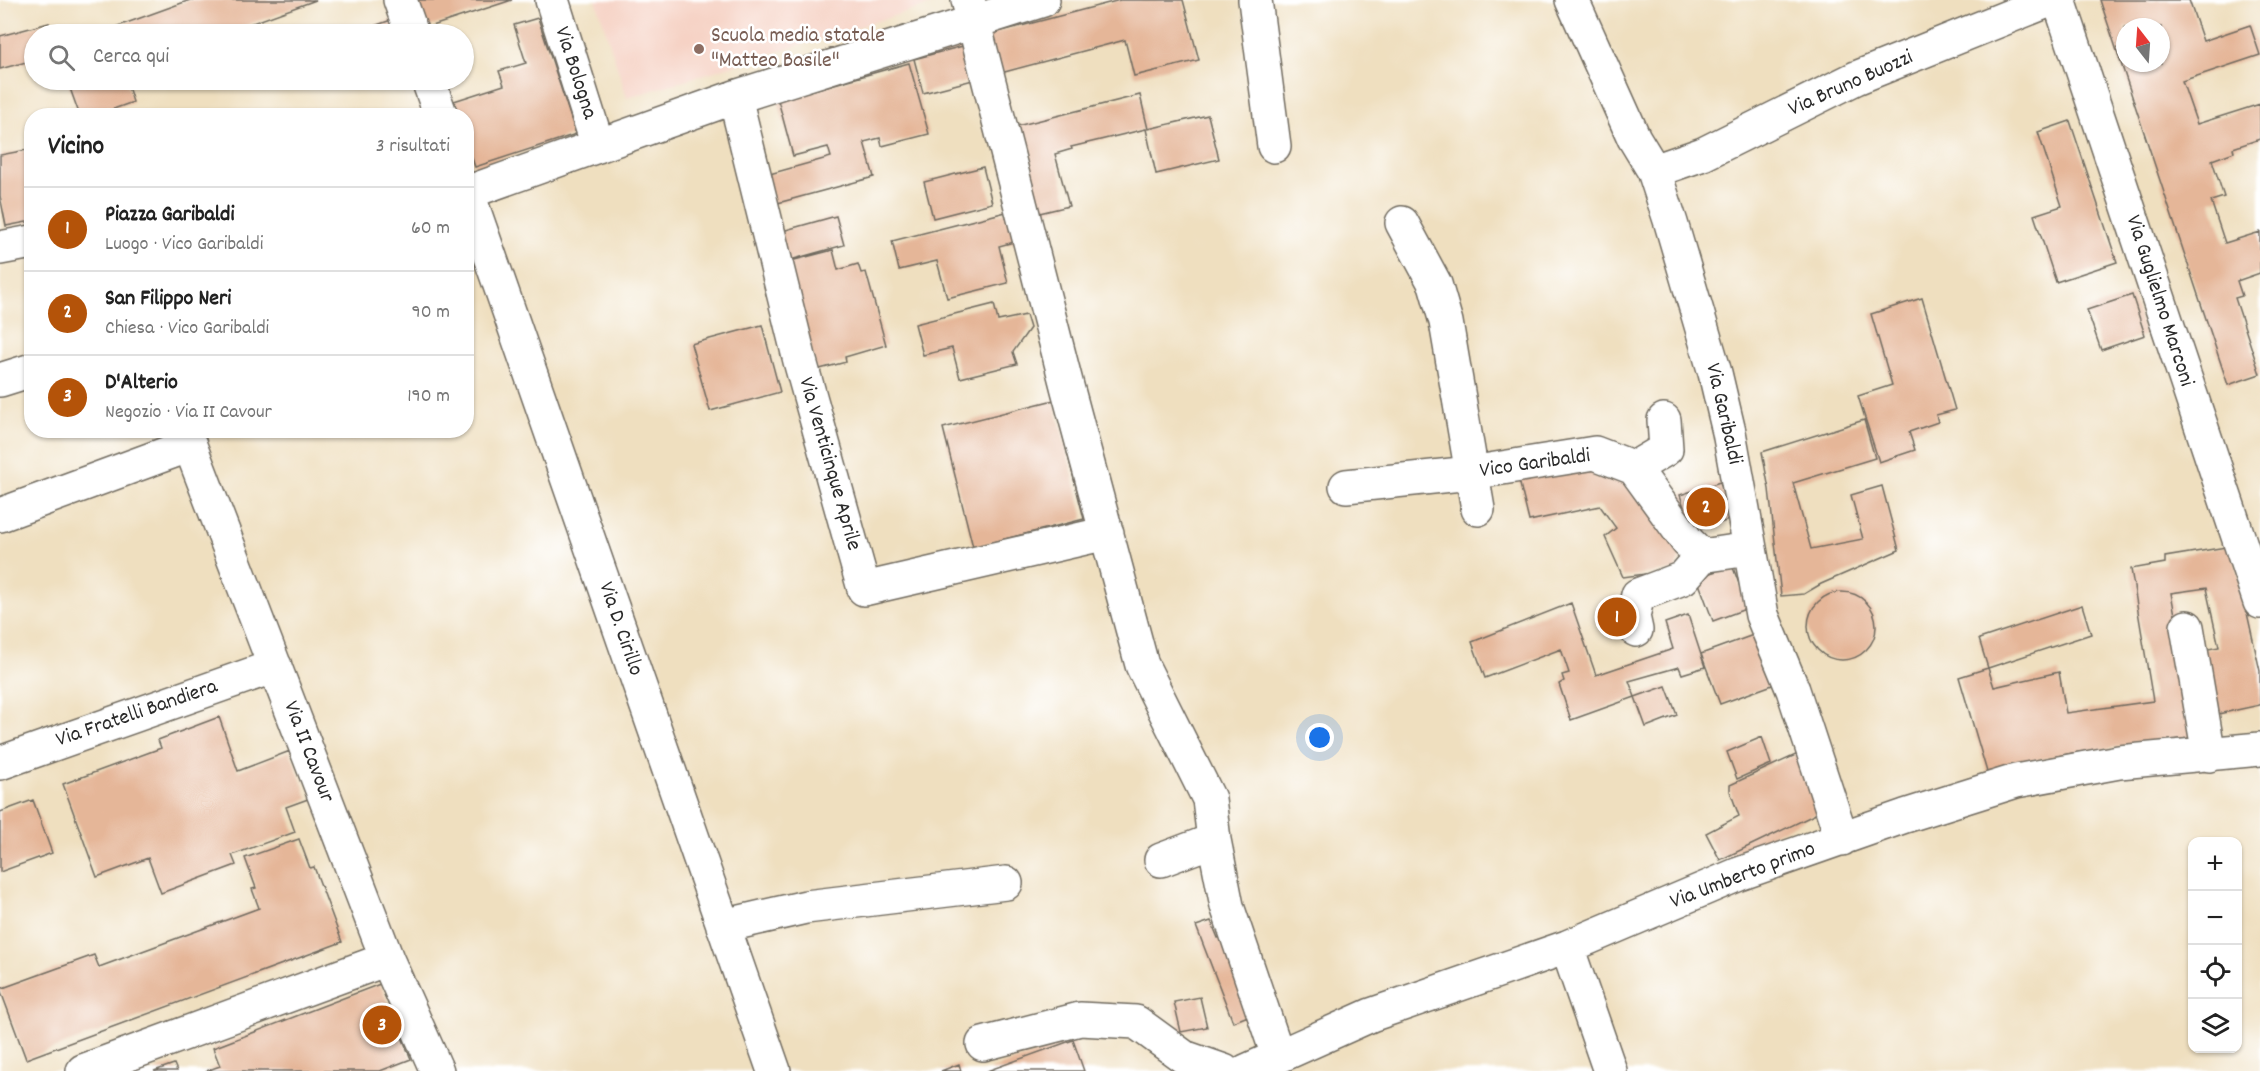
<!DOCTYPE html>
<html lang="it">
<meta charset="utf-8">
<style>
body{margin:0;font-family:Dekko,sans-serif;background:#f2f2f2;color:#222}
.controls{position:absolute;right:18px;bottom:18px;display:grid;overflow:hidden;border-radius:12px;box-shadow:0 2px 4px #0004}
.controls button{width:54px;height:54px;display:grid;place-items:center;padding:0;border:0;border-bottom:2px solid #e0e0e0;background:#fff;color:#222;font:30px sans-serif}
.compass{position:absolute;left:2116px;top:18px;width:54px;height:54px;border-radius:50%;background:#fff;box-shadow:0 2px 4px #0004;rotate:343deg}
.you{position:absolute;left:1320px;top:738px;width:21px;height:21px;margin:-15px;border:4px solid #fff;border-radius:50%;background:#1a73e8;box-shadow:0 0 0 9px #1a73e833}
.badge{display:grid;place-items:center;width:39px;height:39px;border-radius:50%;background:#b45309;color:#fff;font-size:20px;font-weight:700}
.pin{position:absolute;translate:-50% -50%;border:3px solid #fff;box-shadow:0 2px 6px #0006}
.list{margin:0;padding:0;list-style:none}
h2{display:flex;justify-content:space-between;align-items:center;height:78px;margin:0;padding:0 24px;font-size:26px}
h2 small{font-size:20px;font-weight:400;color:#767676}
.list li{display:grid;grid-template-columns:39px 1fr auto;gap:18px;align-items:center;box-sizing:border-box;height:84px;padding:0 24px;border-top:2px solid #e0e0e0}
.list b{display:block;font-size:22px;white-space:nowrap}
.list p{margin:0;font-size:20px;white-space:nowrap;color:#767676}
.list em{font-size:20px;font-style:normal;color:#767676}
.icon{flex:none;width:33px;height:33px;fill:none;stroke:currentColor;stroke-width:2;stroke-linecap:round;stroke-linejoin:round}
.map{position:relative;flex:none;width:2260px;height:1071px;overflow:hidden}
.search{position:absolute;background:#fff;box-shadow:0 2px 4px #0004;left:24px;top:24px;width:450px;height:66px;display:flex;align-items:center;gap:15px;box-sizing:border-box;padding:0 21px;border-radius:33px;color:#767676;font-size:22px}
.panel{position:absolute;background:#fff;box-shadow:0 2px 4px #0004;left:24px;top:108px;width:450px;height:330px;border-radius:24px}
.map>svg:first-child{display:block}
.built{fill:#f6d2c4}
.building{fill:#e5b698;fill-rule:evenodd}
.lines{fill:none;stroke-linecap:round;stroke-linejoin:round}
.minor-casing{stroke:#706a5f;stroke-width:36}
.minor{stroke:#fff;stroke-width:33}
.education-dot{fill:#8d6e63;stroke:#fff;stroke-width:2}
.labels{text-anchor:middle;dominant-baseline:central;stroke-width:5;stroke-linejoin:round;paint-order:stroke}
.education-label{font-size:22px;fill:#785e54;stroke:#fff;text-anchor:start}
.street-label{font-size:22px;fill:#2b2b2b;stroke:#fff}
</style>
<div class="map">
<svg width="2260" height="1071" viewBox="0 0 2260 1071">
<rect width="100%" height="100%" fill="#fff"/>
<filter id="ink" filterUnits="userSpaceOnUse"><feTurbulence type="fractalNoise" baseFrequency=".0167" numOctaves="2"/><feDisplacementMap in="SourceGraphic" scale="12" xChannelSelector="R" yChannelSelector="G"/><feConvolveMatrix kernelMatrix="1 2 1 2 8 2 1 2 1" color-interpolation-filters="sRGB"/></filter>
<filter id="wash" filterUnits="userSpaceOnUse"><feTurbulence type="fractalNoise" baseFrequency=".008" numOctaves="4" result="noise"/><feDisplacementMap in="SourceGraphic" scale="24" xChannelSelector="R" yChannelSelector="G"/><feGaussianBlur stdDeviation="1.35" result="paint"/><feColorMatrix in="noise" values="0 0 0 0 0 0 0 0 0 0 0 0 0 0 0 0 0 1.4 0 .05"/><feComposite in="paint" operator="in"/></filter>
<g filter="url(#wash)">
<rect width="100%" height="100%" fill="#efdfbf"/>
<path class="built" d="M 596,0 L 946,0 L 627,98 Z"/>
<g id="blocks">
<path class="building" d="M 190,0 L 316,0 L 233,30 L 234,32 L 226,34 L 96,34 Z
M 410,0 L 512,0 L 420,30 Z
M 1120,0 L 1183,0 L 1199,60 L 1134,76 L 1125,40 L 997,74 L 987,35 Z
M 2100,0 L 2189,0 L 2203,41 L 2250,25 L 2260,55 L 2182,81 L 2197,124 L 2260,104 L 2260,139 L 2233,148 L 2234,152 L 2212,160 L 2224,197 L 2211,201 L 2225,243 L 2260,232 L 2260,273 L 2237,281 L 2242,296 L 2235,298 L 2260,374 L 2228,385 ZM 2125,27 L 2161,27 L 2161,63 L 2125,63 Z
M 538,18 L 576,134 L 475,167 L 466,141 L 466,116 L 458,116 L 454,101 L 504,85 L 499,71 L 526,63 L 514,25 Z
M 391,20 L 396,34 L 352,34 Z
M 49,23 L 52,34 L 34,34 L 34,60 L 0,69 L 0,36 Z
M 963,46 L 973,80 L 923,93 L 914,59 Z
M 909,63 L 929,134 L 882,146 L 880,138 L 864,142 L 874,177 L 774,204 L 766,175 L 831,157 L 828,147 L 793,156 L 778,100 Z
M 67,80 L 126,80 L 133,102 L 94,116 L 80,116 Z
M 1140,95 L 1148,129 L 1208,115 L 1219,159 L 1156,174 L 1146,129 L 1071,147 L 1072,149 L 1055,154 L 1069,206 L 1031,215 L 1009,128 Z
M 2070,121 L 2117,262 L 2056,282 L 2034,215 L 2062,206 L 2038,132 Z
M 32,149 L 32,221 L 6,226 L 0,196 L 0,155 Z
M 983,167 L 992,203 L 933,218 L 924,182 Z
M 1010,211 L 1018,241 L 999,246 L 1008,283 L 947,298 L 937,261 L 899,270 L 892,241 Z
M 836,216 L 844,245 L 783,262 L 775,233 Z
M 833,250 L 838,270 L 858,264 L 861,273 L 866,272 L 886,345 L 845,357 L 846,362 L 816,370 L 787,262 Z
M 2132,295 L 2145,335 L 2101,350 L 2087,310 Z
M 1922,298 L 1955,410 L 1936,415 L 1938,422 L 1909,432 L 1915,450 L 1879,462 L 1858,396 L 1892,385 L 1871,314 Z
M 994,304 L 998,321 L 1026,315 L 1030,328 L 1013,352 L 1017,364 L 960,378 L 952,348 L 923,355 L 915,324 Z
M 762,325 L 780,392 L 710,411 L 691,344 Z
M 1054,400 L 1084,519 L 973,547 L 943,428 Z
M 1864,420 L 1875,458 L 1793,483 L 1811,549 L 1863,539 L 1851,495 L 1882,486 L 1899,550 L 1821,584 L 1804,594 L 1781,596 L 1769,489 L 1762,452 Z
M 1582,465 L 1622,474 L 1683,549 L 1675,570 L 1623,577 L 1605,537 L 1616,528 L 1600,506 L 1529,521 L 1518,476 Z
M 1720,482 L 1732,519 L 1692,532 L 1680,495 Z
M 2232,546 L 2260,671 L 2260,705 L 2218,714 L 2203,650 L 2219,647 L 2206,588 L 2171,593 L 2197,737 L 2073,753 L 2017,764 L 1987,772 L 1959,677 L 1988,668 L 1994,687 L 2059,672 L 2066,713 L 2153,701 L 2131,569 L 2165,563 L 2165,557 Z
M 1732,565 L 1748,608 L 1713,621 L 1697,578 Z
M1808 626a34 34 0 1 1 68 0a34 34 0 1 1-68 0Z
M 1571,603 L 1596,675 L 1673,649 L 1665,623 L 1688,615 L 1705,667 L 1682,674 L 1679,667 L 1629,681 L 1635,697 L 1666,686 L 1677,715 L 1646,727 L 1635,697 L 1571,720 L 1559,684 L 1564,681 L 1562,675 L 1569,673 L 1561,649 L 1485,678 L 1472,642 Z
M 2082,605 L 2091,634 L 1988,668 L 1979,639 Z
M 1756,634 L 1775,684 L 1720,704 L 1701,654 Z
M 219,717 L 238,771 L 290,751 L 308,799 L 286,807 L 295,832 L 232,855 L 236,865 L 161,893 L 148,858 L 97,877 L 63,784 L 161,748 L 158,740 Z
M 1762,737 L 1771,764 L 1737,779 L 1727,752 Z
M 1800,753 L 1820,812 L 1720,860 L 1706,833 L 1739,816 L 1730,791 L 1730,785 Z
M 33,800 L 52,853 L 0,872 L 0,812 Z
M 299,839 L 310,868 L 314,867 L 342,942 L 26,1059 L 0,989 L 94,955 L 99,967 L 259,908 L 252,889 L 256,888 L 245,858 Z
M 1211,921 L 1218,938 L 1223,936 L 1253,1014 L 1233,1022 L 1196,926 Z
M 380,984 L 411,1059 L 380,1071 L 206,1071 L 220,1066 L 213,1048 Z
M 1200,997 L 1207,1027 L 1181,1032 L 1174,1002 Z
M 1073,1040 L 1084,1071 L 987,1071 Z
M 174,1064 L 177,1071 L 154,1071 Z
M 959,1064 L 961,1071 L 941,1071 Z"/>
</g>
</g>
<g filter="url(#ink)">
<use href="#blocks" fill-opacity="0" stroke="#706a5f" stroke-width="1.5"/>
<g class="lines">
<defs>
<path id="minor" d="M 400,0 L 412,34
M 552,0 L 598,146
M 968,0 L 1068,390 L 1142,665 L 1209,799 L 1214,840 L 1227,906 L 1278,1056
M 1255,0 L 1274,146
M 1572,0 L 1634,138 L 1654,171 L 1671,223 L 1715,373 L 1729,432 L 1762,615 L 1793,690 L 1842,839
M 2059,0 L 2260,602
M 428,80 L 441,116
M 735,97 L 800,361 L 864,589 L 1107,533
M 1654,171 L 1703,154 L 1856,78 L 2050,0
M 466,188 L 774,1071
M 466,193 L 735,97 L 1043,0
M 1402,223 L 1435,284 L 1446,322 L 1478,509
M 0,248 L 32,242
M 0,380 L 32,370
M 184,430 L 387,959 L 437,1071
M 1634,468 L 1666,449 L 1664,420
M 1346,486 L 1471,473 L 1595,453 L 1634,468 L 1687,541 L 1702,556 L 1749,549
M 0,515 L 190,445
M 2187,627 L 2209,755
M 1636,630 L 1633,616 L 1638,595 L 1683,578 L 1702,556
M 0,763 L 275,666
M 1161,860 L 1214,840
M 723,926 L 806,907 L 1006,883
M 1567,947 L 1610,1071
M 983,1044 L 1080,1019 L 1136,1022 L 1184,1057 L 1224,1071
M 83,1071 L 387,959
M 1246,1071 L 1371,1015 L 1567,947 L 1739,874 L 1905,816 L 2016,781 L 2119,762 L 2260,749"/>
</defs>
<use href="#minor" class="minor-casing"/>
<use href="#minor" class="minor"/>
</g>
</g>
<circle class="education-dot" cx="699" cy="49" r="6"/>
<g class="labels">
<g class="education-label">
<text x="711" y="36">Scuola media statale<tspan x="711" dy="25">"Matteo Basile"</tspan></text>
</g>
<g class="street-label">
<text transform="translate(575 73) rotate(72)">Via Bologna</text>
<text transform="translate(1851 84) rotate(-24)">Via Bruno Buozzi</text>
<text transform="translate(2159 301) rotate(72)">Via Guglielmo Marconi</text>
<text transform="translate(1723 414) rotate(77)">Via Garibaldi</text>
<text transform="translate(829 464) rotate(74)">Via Venticinque Aprile</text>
<text transform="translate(1535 464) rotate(-8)">Vico Garibaldi</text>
<text transform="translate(620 629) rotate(71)">Via D. Cirillo</text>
<text transform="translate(137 714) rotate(-19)">Via Fratelli Bandiera</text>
<text transform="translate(308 752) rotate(69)">Via II Cavour</text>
<text transform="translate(1743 876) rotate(-21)">Via Umberto primo</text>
</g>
</g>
</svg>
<div class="controls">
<button>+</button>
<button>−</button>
<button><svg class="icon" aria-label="locate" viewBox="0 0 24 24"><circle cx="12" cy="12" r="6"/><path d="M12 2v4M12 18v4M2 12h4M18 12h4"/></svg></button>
<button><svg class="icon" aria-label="layers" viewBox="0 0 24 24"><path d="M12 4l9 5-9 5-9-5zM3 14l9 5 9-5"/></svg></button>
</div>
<svg class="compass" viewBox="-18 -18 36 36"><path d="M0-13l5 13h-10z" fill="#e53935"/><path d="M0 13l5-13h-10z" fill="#767676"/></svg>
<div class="you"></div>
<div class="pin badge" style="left:1617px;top:617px">1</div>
<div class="pin badge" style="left:1706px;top:507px">2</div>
<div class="pin badge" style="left:382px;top:1025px">3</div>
<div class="search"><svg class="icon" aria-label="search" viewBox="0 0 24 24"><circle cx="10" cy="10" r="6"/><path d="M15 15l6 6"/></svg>Cerca qui</div>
<section class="panel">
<h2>Vicino<small>3 risultati</small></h2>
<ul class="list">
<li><span class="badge">1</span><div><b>Piazza Garibaldi</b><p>Luogo · Vico Garibaldi</p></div><em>60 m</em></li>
<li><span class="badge">2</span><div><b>San Filippo Neri</b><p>Chiesa · Vico Garibaldi</p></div><em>90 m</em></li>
<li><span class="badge">3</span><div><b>D'Alterio</b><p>Negozio · Via II Cavour</p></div><em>190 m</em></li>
</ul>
</section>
</div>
